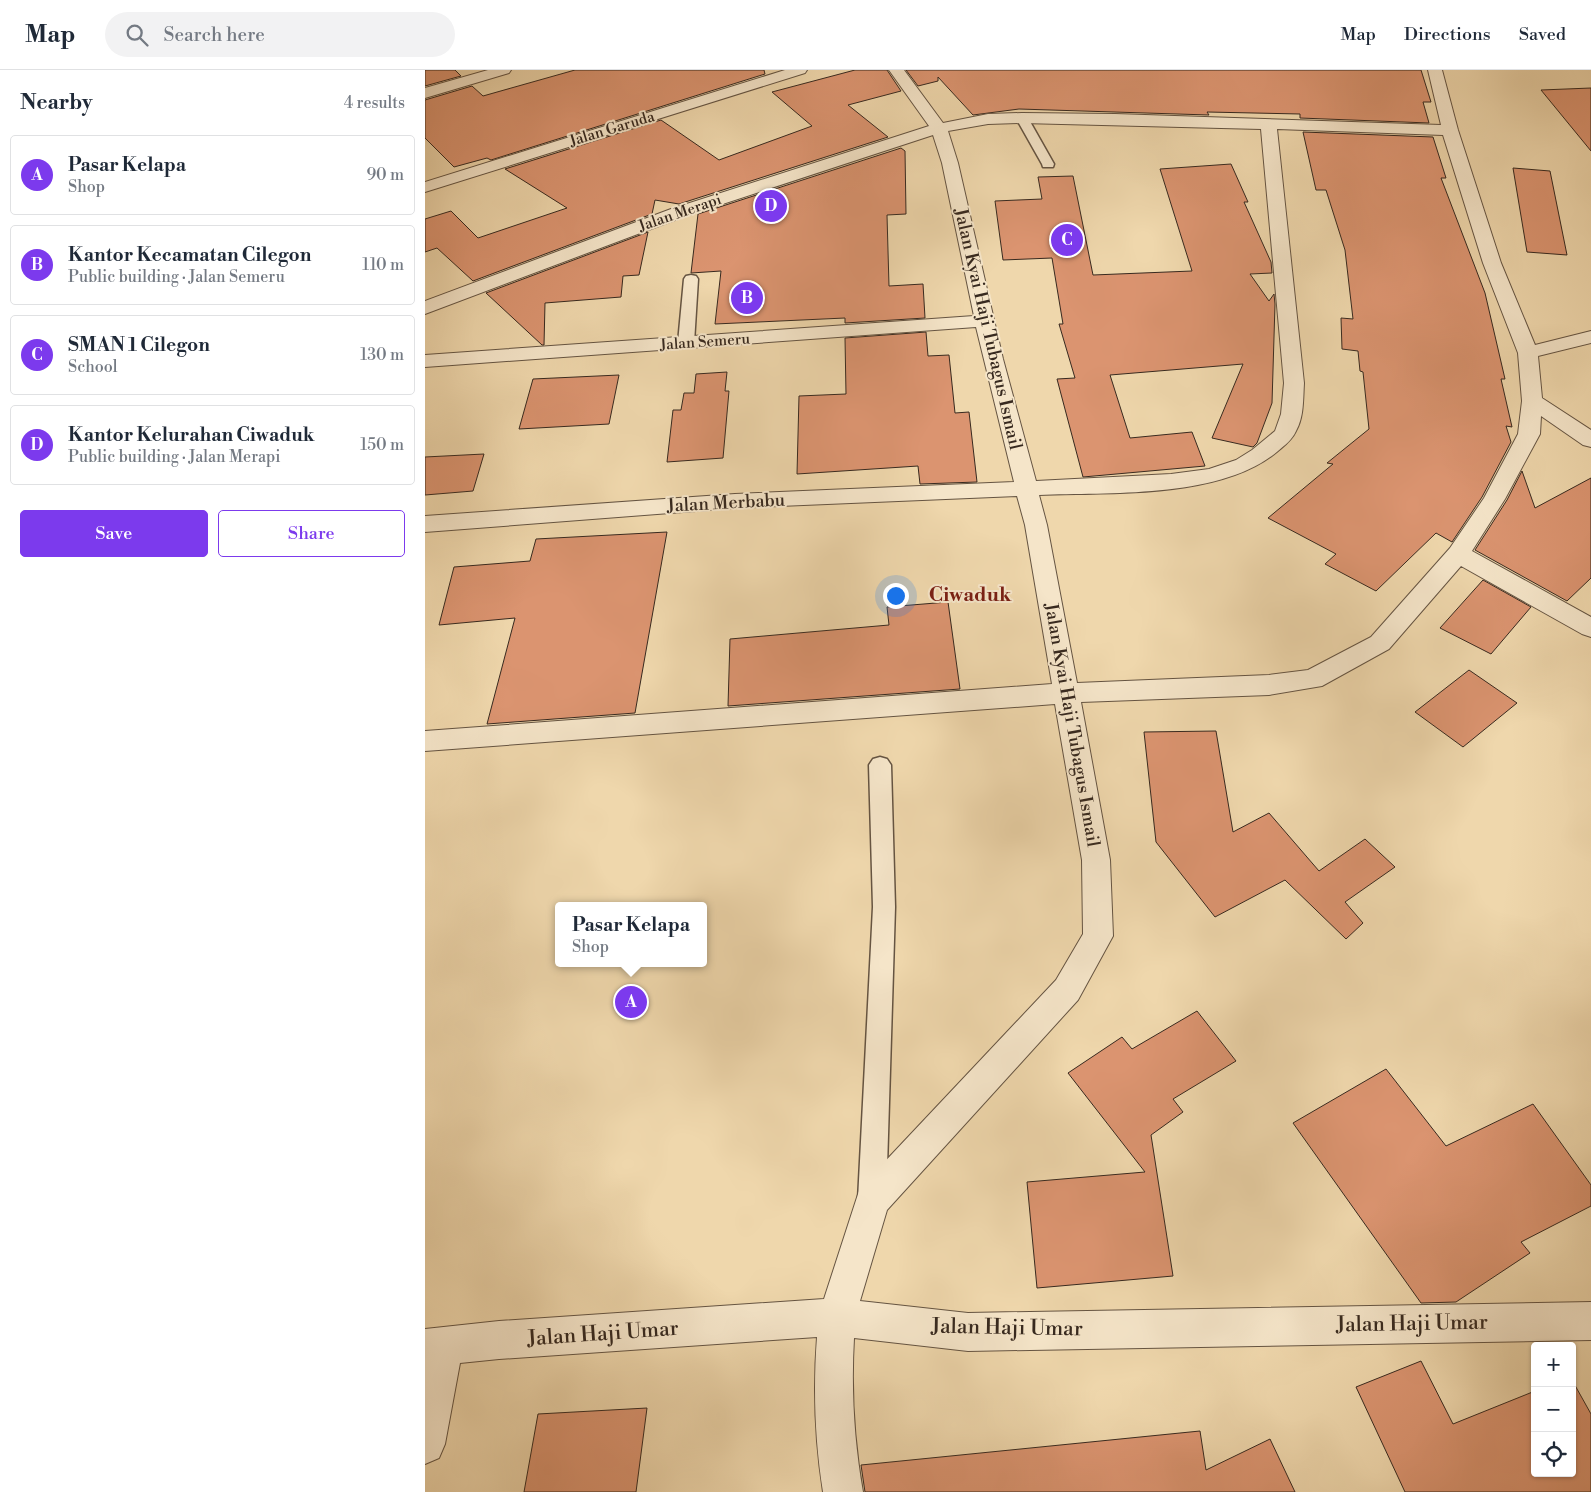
<!DOCTYPE html>
<meta charset="utf-8">
<style>
body{margin:0;font-family:"Libre Bodoni",serif;background:#f2f2f3;color:#1f2937}
.controls{position:absolute;right:15px;bottom:15px;display:grid;overflow:hidden;border-radius:5px;box-shadow:0 1px 4px #0004}
.controls button{width:45px;height:45px;display:grid;place-items:center;padding:0;border:0;border-bottom:1px solid #e0e1e3;background:#fff;color:#1f2937;font:25px sans-serif}
.you{position:absolute;left:470px;top:525px;width:18px;height:18px;margin:-12px;border:4px solid #fff;border-radius:50%;background:#1a73e8;box-shadow:0 0 0 8px #1a73e833}
.badge{display:grid;place-items:center;width:32px;height:32px;border-radius:50%;background:#7c3aed;color:#fff;font-size:16px;font-weight:700}
.pin{position:absolute;translate:-50% -50%;border:2px solid #fff;box-shadow:0 1px 5px #0006}
.popup{position:absolute;left:130px;top:832px;width:152px;height:65px;box-sizing:border-box;display:grid;place-content:center;border-radius:5px;background:#fff;filter:drop-shadow(0 1px 4px #0005);font-size:16px;white-space:nowrap;color:#747a83}
.popup b{font-size:19px;color:#1f2937}
.popup::after{content:'';position:absolute;left:50%;top:100%;margin-left:-10px;border:10px solid transparent;border-top-color:#fff}
.list{margin:0;padding:0;list-style:none}
h2{display:flex;justify-content:space-between;align-items:center;height:65px;margin:0;padding:0 20px;font-size:21px}
h2 small{font-size:16px;font-weight:400;color:#747a83}
.list li{display:grid;grid-template-columns:32px 1fr auto;gap:15px;align-items:center;box-sizing:border-box;height:80px;margin:0 10px 10px;padding:0 10px;border:1px solid #e0e1e3;border-radius:5px}
.list b{display:block;font-size:19px;white-space:nowrap}
.list p{margin:0;font-size:16px;white-space:nowrap;color:#747a83}
.list em{font-size:16px;font-style:normal;color:#747a83}
.actions{display:flex;gap:10px;padding:15px 20px}
.actions a{flex:1;padding:11px 0;border:1px solid #7c3aed;border-radius:5px;text-align:center;font-size:18px;color:#7c3aed}
.actions .main{background:#7c3aed;color:#fff}
.icon{flex:none;width:28px;height:28px;fill:none;stroke:currentColor;stroke-width:2;stroke-linecap:round;stroke-linejoin:round}
.map{position:relative;flex:none;width:1166px;height:1422px;overflow:hidden}
header{display:flex;align-items:center;gap:30px;box-sizing:border-box;height:70px;padding:0 25px;background:#fff;border-bottom:1px solid #e0e1e3}
header strong{font-size:24px}
nav{display:flex;gap:28px;margin-inline-start:auto;font-size:18px}
.search{width:350px;height:45px;background:#f2f2f3;display:flex;align-items:center;gap:12px;box-sizing:border-box;padding:0 18px;border-radius:28px;color:#747a83;font-size:19px}
main{display:flex}
aside{flex:1;background:#fff}
.map>svg:first-child{display:block}
.building{fill:#db9470;stroke:#37291f}
.lines{fill:none;stroke-linecap:round;stroke-linejoin:round}
.service-casing{stroke:#655442;stroke-width:3}
.minor-casing{stroke:#655442;stroke-width:2}
.service{fill:#f5e5c9;fill-rule:evenodd}
.minor{fill:#f5e5c9;fill-rule:evenodd}
.labels{text-anchor:middle;dominant-baseline:central;stroke-width:4;stroke-linejoin:round;paint-order:stroke}
.far-street-label{font-size:15px;fill:#37291f;stroke:#f5e5c9}
.street-label{font-size:18px;fill:#37291f;stroke:#f5e5c9}
.quarter-label{font-size:20px;font-weight:bold;fill:#7a1f14;stroke:#f5e5c9}
.near-street-label{font-size:21px;fill:#37291f;stroke:#f5e5c9}
</style>
<header>
<strong>Map</strong>
<div class="search"><svg class="icon" aria-label="search" viewBox="0 0 24 24"><circle cx="10" cy="10" r="6"/><path d="M15 15l6 6"/></svg>Search here</div>
<nav><a>Map</a><a>Directions</a><a>Saved</a></nav>
</header>
<main>
<aside>
<h2>Nearby<small>4 results</small></h2>
<ul class="list">
<li><span class="badge">A</span><div><b>Pasar Kelapa</b><p>Shop</p></div><em>90 m</em></li>
<li><span class="badge">B</span><div><b>Kantor Kecamatan Cilegon</b><p>Public building · Jalan Semeru</p></div><em>110 m</em></li>
<li><span class="badge">C</span><div><b>SMAN 1 Cilegon</b><p>School</p></div><em>130 m</em></li>
<li><span class="badge">D</span><div><b>Kantor Kelurahan Ciwaduk</b><p>Public building · Jalan Merapi</p></div><em>150 m</em></li>
</ul>
<div class="actions"><a class="main">Save</a><a>Share</a></div>
</aside>
<div class="map">
<svg width="1166" height="1422" viewBox="0 0 1166 1422">
<rect width="100%" height="100%" fill="#efd7ac"/>
<filter id="stains"><feTurbulence type="fractalNoise" baseFrequency=".004" numOctaves="4"/><feColorMatrix values="0 0 0 0 .2 0 0 0 0 .09 0 0 0 0 .02 0 0 0 .5 -.17"/></filter>
<radialGradient id="worn" r=".72"><stop offset=".6" stop-color="#630" stop-opacity="0"/><stop offset="1" stop-color="#630" stop-opacity=".3"/></radialGradient>
<path class="building" d="M 0,0 L 30,0 L 36,6 L 0,16 Z
M 150,0 L 339,0 L 340,4 L 66,90 L 62,88 L 29,97 L 0,68 L 0,30 L 47,16 L 58,26 Z
M 430,0 L 462,0 L 476,21 L 423,35 L 463,67 L 254,134 L 230,130 L 227,144 L 48,211 L 12,178 L 0,182 L 0,149 L 26,141 L 53,168 L 142,138 L 80,99 L 236,50 L 294,90 L 387,56 L 347,22 Z
M 481,0 L 996,0 L 1006,32 L 998,32 L 1004,53 L 875,48 L 875,44 L 782,42 L 784,45 L 594,39 L 548,45 L 513,7 L 513,11 L 493,16 Z
M 1166,18 L 1166,81 L 1116,20 Z
M 878,62 L 1008,67 L 1021,108 L 1016,108 L 1060,223 L 1080,309 L 1076,309 L 1087,357 L 1081,356 L 1086,372 L 1057,427 L 1027,472 L 1011,463 L 951,521 L 900,494 L 911,484 L 843,448 L 908,394 L 902,393 L 944,359 L 938,302 L 935,301 L 933,281 L 917,279 L 916,248 L 928,249 L 920,180 L 901,120 L 891,120 Z
M 476,78 L 480,81 L 481,144 L 462,145 L 464,216 L 498,214 L 500,248 L 420,253 L 420,248 L 290,254 L 296,201 L 266,203 L 273,144 Z
M 806,94 L 823,132 L 819,132 L 846,192 L 847,203 L 825,204 L 844,231 L 849,224 L 850,234 L 847,333 L 832,373 L 828,377 L 787,368 L 818,294 L 685,305 L 705,368 L 767,362 L 780,396 L 658,407 L 632,309 L 650,308 L 634,254 L 638,254 L 627,188 L 578,190 L 570,131 L 617,129 L 613,107 L 648,106 L 668,205 L 767,201 L 735,99 Z
M 1088,98 L 1125,101 L 1142,185 L 1102,182 Z
M 223,162 L 214,205 L 198,206 L 196,227 L 120,233 L 119,275 L 117,275 L 61,223 Z
M 501,262 L 503,286 L 524,285 L 530,343 L 544,342 L 552,412 L 495,414 L 493,396 L 372,404 L 374,326 L 421,324 L 420,268 Z
M 302,302 L 300,321 L 304,321 L 298,388 L 242,392 L 248,340 L 256,340 L 259,323 L 269,323 L 271,304 Z
M 194,305 L 184,354 L 94,359 L 108,309 Z
M 59,384 L 48,421 L 0,425 L 0,387 Z
M 1097,401 L 1110,438 L 1166,408 L 1166,508 L 1142,531 L 1050,480 L 1082,430 Z
M 242,462 L 210,643 L 62,654 L 90,548 L 14,555 L 29,497 L 105,491 L 111,469 Z
M 1058,510 L 1106,537 L 1066,584 L 1015,558 Z
M 523,532 L 535,619 L 303,636 L 305,569 L 464,555 L 462,537 Z
M 1044,600 L 1092,633 L 1038,677 L 990,642 Z
M 791,661 L 808,762 L 844,743 L 894,801 L 940,769 L 970,797 L 920,832 L 938,853 L 921,869 L 860,810 L 790,847 L 731,772 L 719,662 Z
M 772,941 L 811,991 L 748,1029 L 758,1042 L 726,1065 L 748,1206 L 612,1218 L 602,1112 L 720,1102 L 643,1003 L 697,967 L 707,979 Z
M 961,999 L 1021,1076 L 1108,1034 L 1166,1115 L 1166,1136 L 1096,1172 L 1105,1183 L 1031,1232 L 996,1233 L 868,1053 Z
M 996,1291 L 1028,1354 L 1110,1321 L 1110,1403 L 1147,1403 L 1147,1310 L 1166,1344 L 1166,1422 L 980,1422 L 931,1317 Z
M 222,1338 L 211,1422 L 99,1422 L 113,1344 Z
M 775,1361 L 781,1400 L 845,1369 L 870,1422 L 440,1422 L 436,1395 Z"/>
<g class="lines">
<defs>
<path id="service" d="M 597,44 L 603,48 L 629,94 L 628,97 L 618,97 L 617,94 L 591,48 Z
M 266,205 L 271,206 L 273,209 L 269,273 L 266,276 L 256,276 L 253,273 L 259,209 L 261,206 Z
M 455,687 L 462,689 L 466,695 L 470,837 L 461,1130 L 457,1140 L 447,1144 L 437,1140 L 433,1130 L 448,837 L 444,695 L 448,689 Z"/>
<path id="minor" d="M 63,0 L 86,0 L 84,3 L 0,28 L 0,18 Z
M 360,0 L 382,0 L 380,3 L 0,122 L 0,112 Z
M 464,0 L 479,0 L 518,53 L 563,44 L 597,43 L 690,44 L 1016,55 L 1003,0 L 1017,0 L 1033,60 L 1076,193 L 1110,275 L 1166,261 L 1166,273 L 1113,286 L 1117,328 L 1166,360 L 1166,377 L 1158,375 L 1116,346 L 1115,364 L 1080,429 L 1047,481 L 1166,547 L 1166,567 L 1157,564 L 1036,496 L 964,579 L 897,616 L 844,625 L 656,632 L 685,790 L 688,866 L 653,930 L 462,1140 L 435,1231 L 543,1243 L 1166,1232 L 1166,1270 L 543,1281 L 429,1268 C 426,1319 429,1371 438,1422 L 398,1422 C 390,1371 388,1319 392,1267 L 74,1289 L 35,1293 L 20,1374 L 14,1388 L 0,1394 L 0,1259 L 74,1251 L 399,1229 L 435,1118 L 631,910 L 658,864 L 657,790 L 630,634 L 0,681 L 0,661 L 627,614 L 600,455 L 592,426 L 310,438 L 0,462 L 0,446 L 310,424 L 589,412 L 551,257 L 0,297 L 0,285 L 549,246 L 517,93 L 508,65 L 258,147 L 0,244 L 0,231 L 246,139 L 504,56 ZM 597,53 L 836,59 L 859,313 L 856,344 L 850,361 L 827,380 L 811,390 L 784,399 L 746,404 L 611,411 L 578,289 L 533,93 L 523,61 L 563,54 ZM 852,59 L 1018,65 L 1058,193 L 1093,283 L 1097,331 L 1093,364 L 1059,428 L 1025,478 L 946,567 L 883,600 L 844,605 L 652,613 L 622,455 L 614,425 C 686,422 797,429 853,381 C 860,375 867,370 871,361 C 879,347 878,329 879,313 Z"/>
</defs>
<use href="#service" class="service-casing"/>
<use href="#minor" class="minor-casing"/>
<use href="#service" class="service"/>
<use href="#minor" class="minor"/>
</g>
<g class="labels">
<g class="far-street-label">
<text transform="translate(187 59) rotate(-17)">Jalan Garuda</text>
<text transform="translate(255 143) rotate(-19)">Jalan Merapi</text>
<text transform="translate(280 272) rotate(-4)">Jalan Semeru</text>
</g>
<g class="street-label">
<text transform="translate(563 259) rotate(77)">Jalan Kyai Haji Tubagus Ismail</text>
<text transform="translate(301 433) rotate(-3)">Jalan Merbabu</text>
<text transform="translate(647 655) rotate(80)">Jalan Kyai Haji Tubagus Ismail</text>
</g>
<g class="quarter-label">
<text x="545" y="525">Ciwaduk</text>
</g>
<g class="near-street-label">
<text transform="translate(987 1254) rotate(-1)">Jalan Haji Umar</text>
<text transform="translate(582 1258) rotate(1)">Jalan Haji Umar</text>
<text transform="translate(178 1264) rotate(-4)">Jalan Haji Umar</text>
</g>
</g>
<rect width="100%" height="100%" filter="url(#stains)"/>
<rect width="100%" height="100%" fill="url(#worn)"/>
</svg>
<div class="controls">
<button>+</button>
<button>−</button>
<button><svg class="icon" aria-label="locate" viewBox="0 0 24 24"><circle cx="12" cy="12" r="6"/><path d="M12 2v4M12 18v4M2 12h4M18 12h4"/></svg></button>
</div>
<div class="you"></div>
<div class="pin badge" style="left:206px;top:932px">A</div>
<div class="popup"><b>Pasar Kelapa</b>Shop</div>
<div class="pin badge" style="left:322px;top:228px">B</div>
<div class="pin badge" style="left:642px;top:170px">C</div>
<div class="pin badge" style="left:346px;top:136px">D</div>
</div>
</main>
